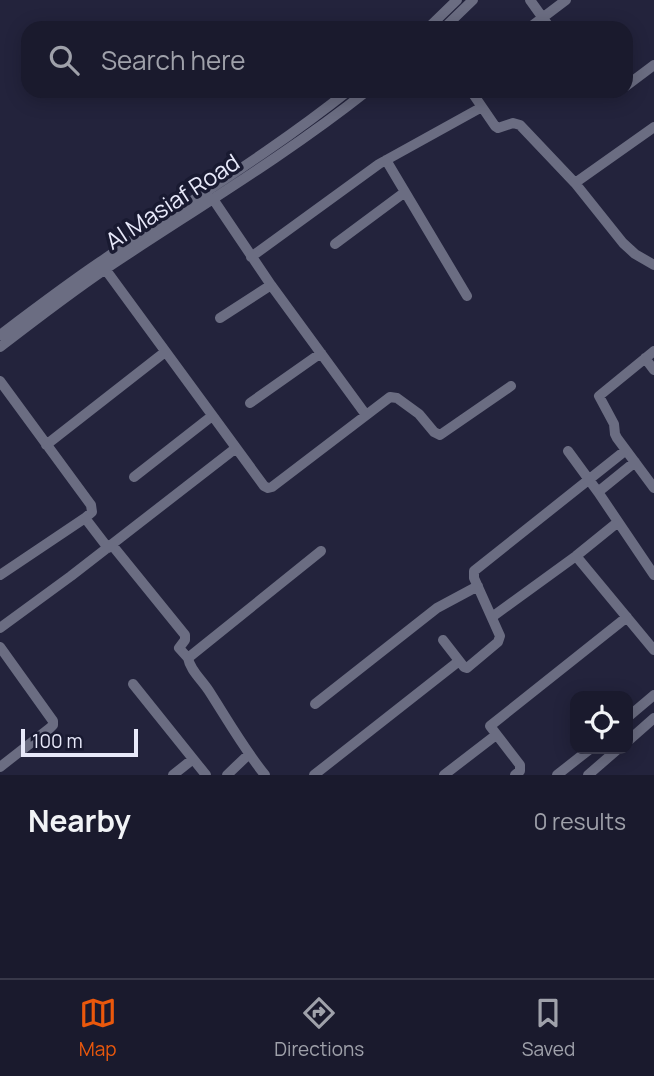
<!DOCTYPE html>
<style>
body{margin:0;font-family:Manrope,sans-serif;background:#272739;color:#f1f3f6}
.controls{position:absolute;right:21px;bottom:21px;display:grid;overflow:hidden;border-radius:14px;box-shadow:0 4px 18px #0003}
.controls button{width:63px;height:63px;display:grid;place-items:center;padding:0;border:0;border-bottom:2px solid #383849;background:#1a1a2d;color:#f1f3f6;font:35px sans-serif}
.scale{position:absolute;left:21px;bottom:18px;width:117px;box-sizing:border-box;padding-left:7px;border:4px solid #e8e9fa;border-top:0;font-size:19px;line-height:24px;white-space:nowrap;color:#e8e9fa;-webkit-text-stroke:5px #191a31;paint-order:stroke}
.list{margin:0;padding:0;list-style:none}
h2{display:flex;justify-content:space-between;align-items:center;height:91px;margin:0;padding:0 28px;font-size:30px}
h2 small{font-size:23px;font-weight:400;color:#9fa1aa}
.icon{flex:none;width:38px;height:38px;fill:none;stroke:currentColor;stroke-width:2;stroke-linecap:round;stroke-linejoin:round}
.map{position:relative;flex:none;width:654px;height:775px;overflow:hidden}
.search{position:absolute;background:#1a1a2d;box-shadow:0 4px 18px #0003;left:21px;right:21px;top:21px;height:77px;display:flex;align-items:center;gap:18px;box-sizing:border-box;padding:0 24px;border-radius:21px;color:#9fa1aa;font-size:26px}
.sheet{height:203px;background:#1a1a2d}
nav{display:flex;justify-content:space-around;align-items:center;box-sizing:border-box;height:98px;border-top:2px solid #383849;background:#1a1a2d;font-size:19px;color:#9fa1aa}
nav a{display:grid;justify-items:center;gap:4px}
nav .on{color:#ea580c}
.map>svg:first-child{display:block}
.lines{fill:none;stroke-linecap:round;stroke-linejoin:round}
.minor{stroke:#6b6d82;stroke-width:10}
.labels{text-anchor:middle;dominant-baseline:central;stroke-width:7;stroke-linejoin:round;paint-order:stroke}
.street-label{font-size:23px;fill:#e8e9fa;stroke:#191a31}
</style>
<div class="map">
<svg width="654" height="775" viewBox="0 0 654 775">
<rect width="100%" height="100%" fill="#23233c"/>
<g class="lines">
<path class="minor" d="M 530,0 L 550,28
M 428,28 L 457,0
M 444,28 L 473,0
M 529,28 L 566,0
M 626,86 L 654,65
M 471,91 L 495,126 L 498,128 L 513,123 L 520,125 L 575,183 L 654,127
M 386,160 L 467,296
M 575,183 L 623,243 L 635,254 L 654,265
M 213,199 L 271,285 L 366,415
M 335,244 L 405,192
M 251,257 L 379,164 L 482,107
M 100,262 L 264,486 L 268,488 L 272,487 L 390,397 L 397,398 L 419,414 L 434,432 L 440,435 L 511,386
M 220,318 L 271,285
M 0,335 C 33,310 66,285 100,262 C 183,205 269,154 348,91
M 0,347 C 35,320 70,293 107,268 C 194,210 285,156 367,91
M 654,351 L 599,396 L 614,424 L 615,434 L 617,438 L 654,488
M 645,358 L 654,370
M 0,381 L 91,505 L 92,512 L 85,518
M 250,403 L 321,353
M 46,445 L 165,352
M 568,451 L 598,492 L 654,575
M 134,477 L 212,416
M 598,492 L 635,462
M 112,545 L 185,635 L 185,640 L 179,648 L 188,658
M 576,556 L 654,650
M 0,575 L 85,518 L 108,548
M 492,617 L 576,556 L 618,522
M 0,628 L 71,576 L 236,448
M 443,640 L 464,667 L 467,668 L 498,642 L 500,636 L 474,578 L 474,571 L 626,450
M 0,647 L 53,721 L 53,725 L 50,728 L 0,767
M 133,684 L 206,775
M 315,704 L 437,608 L 478,586
M 628,717 L 654,695
M 628,741 L 654,718
M 173,775 L 193,759
M 227,775 L 249,754
M 265,775 C 244,749 227,719 209,691 C 202,680 190,670 188,658 L 321,551
M 314,775 L 459,661
M 444,775 L 496,735
M 515,775 L 520,771 L 520,765 L 490,726 L 627,617
M 557,775 L 590,749
M 588,775 L 618,749"/>
</g>
<g class="labels">
<g class="street-label">
<text transform="translate(172 201) rotate(-33)">Al Masiaf Road</text>
</g>
</g>
</svg>
<div class="controls">
<button><svg class="icon" aria-label="locate" viewBox="0 0 24 24"><circle cx="12" cy="12" r="6"/><path d="M12 2v4M12 18v4M2 12h4M18 12h4"/></svg></button>
</div>
<div class="scale">100 m</div>
<div class="search"><svg class="icon" aria-label="search" viewBox="0 0 24 24"><circle cx="10" cy="10" r="6"/><path d="M15 15l6 6"/></svg>Search here</div>
</div>
<section class="sheet">
<h2>Nearby<small>0 results</small></h2>
<ul class="list">
</ul>
</section>
<nav>
<a class="on"><svg class="icon" aria-label="map" viewBox="0 0 24 24"><path d="M3 6l6-2 6 2 6-2v14l-6 2-6-2-6 2zM9 4v14M15 6v14"/></svg>Map</a>
<a><svg class="icon" aria-label="directions" viewBox="0 0 24 24"><path d="M12 3l9 9-9 9-9-9zM9 14v-3h6M13 9l2 2-2 2"/></svg>Directions</a>
<a><svg class="icon" aria-label="saved" viewBox="0 0 24 24"><path d="M7 4h10v16l-5-4-5 4z"/></svg>Saved</a>
</nav>
